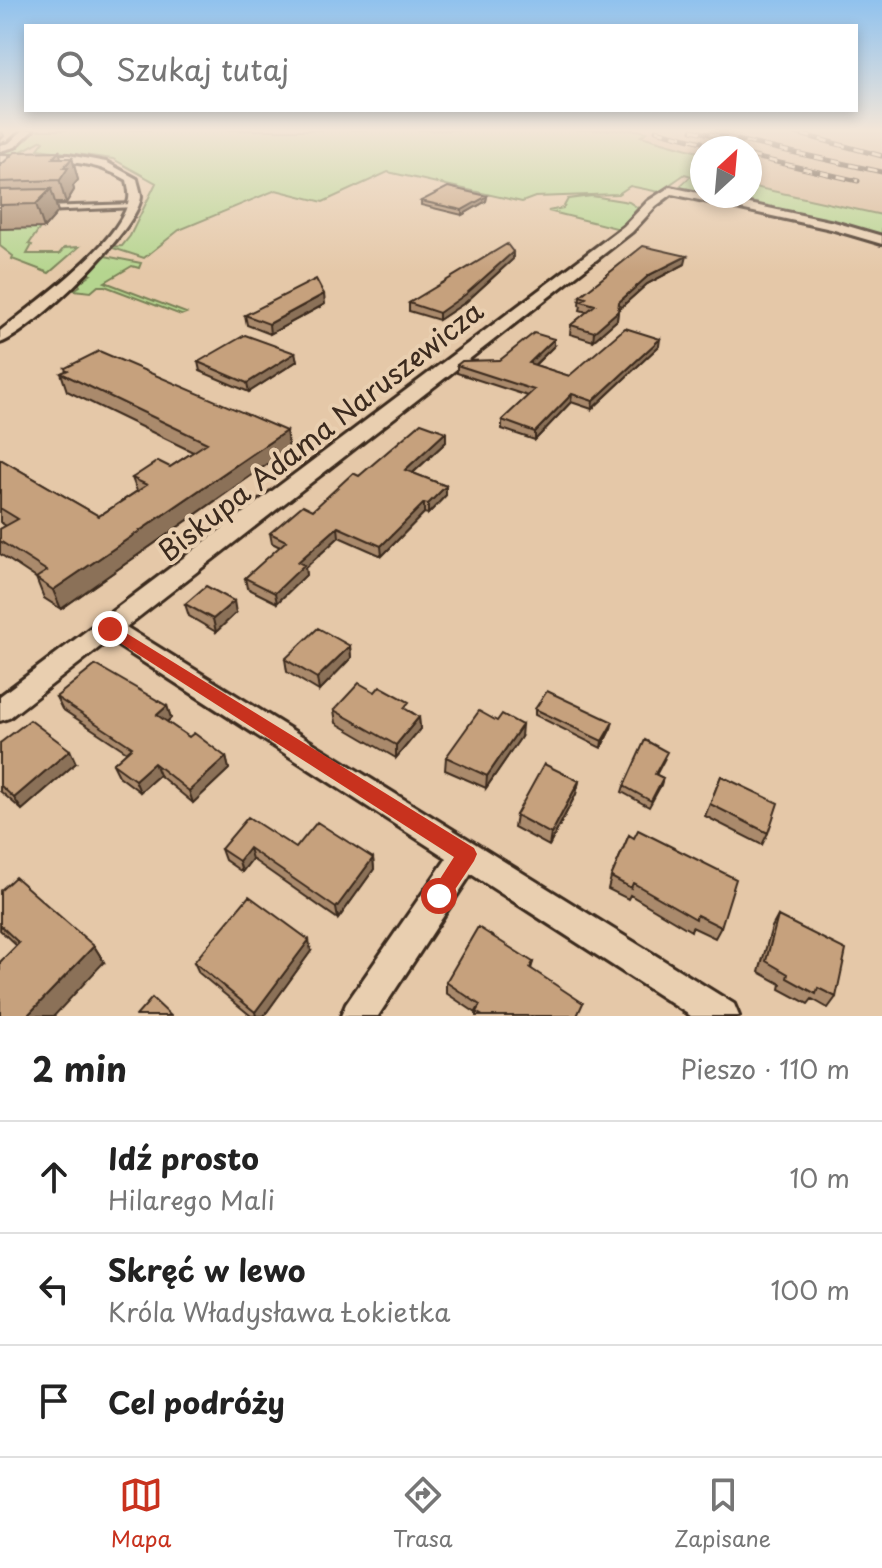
<!DOCTYPE html>
<html lang="pl">
<meta charset="utf-8">
<style>
body{margin:0;font-family:"Playpen Sans",sans-serif;background:#f2f2f2;color:#222}
.compass{position:absolute;left:690px;top:136px;width:72px;height:72px;border-radius:50%;background:#fff;box-shadow:0 4px 12px #0003;rotate:26deg}
.stop{position:absolute;width:24px;height:24px;margin:-18px;border:6px solid #c8321e;border-radius:50%;background:#fff}
.stop.end{background:#c8321e;border-color:#fff;box-shadow:0 2px 8px #0008}
.list{margin:0;padding:0;list-style:none}
h2{display:flex;justify-content:space-between;align-items:center;height:104px;margin:0;padding:0 32px;font-size:34px}
h2 small{font-size:26px;font-weight:400;color:#767676}
.list li{display:grid;grid-template-columns:52px 1fr auto;gap:24px;align-items:center;box-sizing:border-box;height:112px;padding:0 32px;border-top:2px solid #e0e0e0}
.list b{display:block;font-size:30px;white-space:nowrap}
.list p{margin:0;font-size:26px;white-space:nowrap;color:#767676}
.list em{font-size:26px;font-style:normal;color:#767676}
.icon{flex:none;width:44px;height:44px;fill:none;stroke:currentColor;stroke-width:2;stroke-linecap:round;stroke-linejoin:round}
.map{position:relative;flex:none;width:882px;height:1016px;overflow:hidden}
.search{position:absolute;background:#fff;box-shadow:0 4px 12px #0003;left:24px;right:24px;top:24px;height:88px;display:flex;align-items:center;gap:20px;box-sizing:border-box;padding:0 28px;border-radius:0px;color:#767676;font-size:30px}
.sheet{height:440px;background:#fff}
nav{display:flex;justify-content:space-around;align-items:center;box-sizing:border-box;height:112px;border-top:2px solid #e0e0e0;background:#fff;font-size:22px;color:#767676}
nav a{display:grid;justify-items:center;gap:4px}
nav .on{color:#c8321e}
.map>svg:first-child{display:block}
.built{fill:#d9b998}
.green{fill:#b5d58f;stroke:#788056;stroke-width:2}
.lines{fill:none;stroke-linecap:round;stroke-linejoin:round}
.lane-casing{stroke:#3b2a1e;stroke-width:6}
.street-casing{stroke:#3b2a1e;stroke-width:6}
.lane{fill:#e9cfb0;fill-rule:evenodd}
.street{fill:#e9cfb0;fill-rule:evenodd}
.rail-casing{stroke:#3b2a1e;stroke-width:5}
.rail{stroke:#e9cfb0;stroke-width:3;stroke-dasharray:9;stroke-linecap:butt}
.wall{fill:#aa8a6c;stroke:#3b2a1e;stroke-width:2}
.shaded-wall{fill:#8b7158;stroke:#3b2a1e;stroke-width:2}
.building{fill:#c6a17d;stroke:#3b2a1e;stroke-width:2}
.route{fill:#c8321e}
.labels{text-anchor:middle;dominant-baseline:central;stroke-width:8;stroke-linejoin:round;paint-order:stroke}
.street-label{font-size:28px;fill:#3b2a1e;stroke:#e9cfb0}
</style>
<div class="map">
<svg width="882" height="1016" viewBox="0 0 882 1016">
<rect width="100%" height="100%" fill="#e5c8a8"/>
<filter id="ink" filterUnits="userSpaceOnUse"><feTurbulence type="fractalNoise" baseFrequency=".0125" numOctaves="2"/><feDisplacementMap in="SourceGraphic" scale="16" xChannelSelector="R" yChannelSelector="G"/><feConvolveMatrix kernelMatrix="1 2 1 2 8 2 1 2 1" color-interpolation-filters="sRGB"/></filter>
<g filter="url(#ink)">
<path class="built" d="M 651,130 L 882,130 L 882,215 L 750,186 L 753,168 L 750,167 L 750,148 L 702,148 L 702,153 L 640,135 Z"/>
<path class="green" d="M 36,130 L 638,130 L 647,132 L 641,136 L 702,153 L 702,195 L 677,189 L 691,176 L 685,174 L 659,192 L 630,186 L 618,194 L 535,197 L 522,202 L 388,172 L 323,202 L 276,190 L 179,230 L 144,258 L 110,247 L 122,246 L 130,236 L 156,183 L 113,159 L 38,149 L 44,141 L 42,140 L 18,153 L 36,154 L 0,155 L 0,150 L 15,149 Z
M 750,186 L 882,215 L 882,236 L 705,196 L 750,196 Z
M 592,196 L 629,202 L 638,208 L 620,229 L 548,211 L 563,208 L 568,199 Z
M 0,228 L 40,228 L 29,244 L 32,245 L 27,254 L 59,254 L 64,248 L 79,247 L 49,273 L 12,259 L 13,256 L 0,246 Z
M 105,256 L 141,263 L 139,268 L 132,266 L 105,282 L 186,313 L 181,315 L 105,286 L 98,286 L 91,292 L 74,290 L 80,286 L 78,283 L 90,275 L 80,274 Z"/>
<g class="lines">
<defs>
<path id="lane" d="M 134,204 L 136,205 L 136,207 L 44,211 L 41,209 L 44,207 Z"/>
<path id="street" d="M 23,130 L 33,130 L 15,147 L 0,151 L 0,145 L 9,143 Z
M 68,155 L 106,162 L 137,179 C 138,184 141,192 141,197 C 138,230 31,333 0,343 L 0,331 C 35,303 121,243 129,199 C 130,193 128,186 127,180 C 88,156 44,161 0,162 L 0,156 Z
M 670,187 L 834,222 L 882,236 L 882,244 L 831,229 L 672,194 L 656,206 L 632,232 L 126,627 L 734,1004 L 739,1016 L 691,1016 L 471,874 L 378,1016 L 341,1016 L 346,1004 L 447,858 L 109,640 L 9,718 L 0,721 L 0,696 L 624,226 L 648,201 Z"/>
</defs>
<use href="#lane" class="lane-casing"/>
<use href="#street" class="street-casing"/>
<use href="#lane" class="lane"/>
<use href="#street" class="street"/>
<defs>
<path id="rail" d="M 656,130 L 702,142
M 692,130 L 882,172
M 785,130 L 882,156
M 750,156 L 858,181"/>
</defs>
<use href="#rail" class="rail-casing"/>
<use href="#rail" class="rail"/>
</g>
<path class="wall" d="M 61,158 L 72,158 L 78,180 L 73,186 L 74,190 L 66,203 L 55,203 L 58,212 L 44,228 L 0,229 L 0,166 Z
M 487,196 L 486,201 L 462,215 L 421,205 L 421,201 Z
M 513,259 L 466,302 L 439,320 L 409,311 L 409,303 Z
M 685,264 L 647,284 L 618,310 L 617,320 L 593,341 L 570,334 L 571,325 L 587,312 L 580,310 L 581,306 L 579,305 L 580,296 Z
M 325,304 L 270,334 L 247,325 L 245,315 Z
M 554,346 L 535,365 L 569,376 L 659,346 L 592,409 L 571,402 L 535,440 L 502,429 L 502,420 L 528,396 L 457,373 L 457,365 L 500,360 Z
M 295,353 L 297,361 L 249,392 L 200,371 L 198,362 Z
M 65,368 L 289,449 L 61,609 L 44,598 L 36,578 L 0,554 L 0,529 L 6,526 L 0,522 L 0,459 L 99,516 L 137,491 L 132,478 L 170,467 L 193,452 L 67,391 L 61,373 L 66,371 Z
M 446,432 L 446,442 L 413,473 L 446,486 L 446,495 L 428,514 L 424,513 L 382,556 L 339,537 L 305,568 L 306,575 L 277,603 L 247,588 L 245,578 L 280,547 L 272,543 L 270,533 L 313,510 L 359,476 Z
M 185,604 L 236,613 L 216,632 L 189,616 Z
M 350,646 L 351,658 L 319,691 L 287,672 L 285,659 Z
M 56,697 L 167,706 L 171,718 L 167,722 L 189,737 L 226,757 L 229,769 L 193,803 L 159,775 L 140,792 L 119,776 L 113,764 L 127,752 L 62,709 Z
M 535,709 L 611,728 L 601,748 L 535,715 Z
M 334,710 L 410,711 L 419,717 L 420,729 L 396,758 L 336,723 Z
M 521,737 L 486,788 L 445,770 L 446,757 Z
M 0,743 L 76,763 L 22,810 L 0,791 Z
M 665,758 L 656,775 L 663,778 L 661,785 L 649,807 L 622,792 L 624,786 Z
M 721,776 L 768,833 L 762,845 L 705,816 Z
M 579,781 L 576,794 L 549,846 L 514,827 L 516,815 Z
M 629,835 L 721,927 L 715,938 L 692,927 L 691,931 L 630,895 L 628,899 L 608,889 L 611,877 Z
M 296,848 L 373,858 L 374,869 L 338,919 L 252,859 L 242,872 L 225,860 L 221,849 Z
M 0,891 L 94,946 L 104,962 L 17,946 L 0,930 Z
M 778,916 L 836,997 L 828,1008 L 812,999 L 808,1004 L 780,989 L 781,984 L 759,972 L 772,927 Z
M 311,951 L 264,1016 L 251,1016 L 199,973 L 194,962 Z
M 533,962 L 531,969 L 579,1016 L 476,1016 L 476,1013 L 446,993 L 446,982 Z"/>
<path class="shaded-wall" d="M 0,130 L 2,130 L 4,136 L 0,140 Z
M 59,151 L 64,167 L 72,158 L 78,180 L 73,186 L 74,190 L 66,203 L 53,158 Z
M 51,189 L 58,212 L 44,228 L 36,204 Z
M 487,196 L 486,201 L 462,215 L 462,210 Z
M 513,252 L 513,259 L 466,302 L 439,320 L 439,313 Z
M 687,256 L 685,264 L 647,284 L 618,310 L 619,302 L 649,275 Z
M 324,294 L 325,304 L 270,334 L 269,324 Z
M 618,311 L 617,320 L 593,341 L 594,332 Z
M 554,339 L 554,346 L 528,371 L 529,363 Z
M 660,339 L 659,346 L 592,409 L 593,401 Z
M 295,353 L 297,361 L 249,392 L 247,383 Z
M 572,394 L 571,402 L 535,440 L 535,432 Z
M 286,431 L 289,449 L 61,609 L 53,590 Z
M 446,432 L 446,442 L 405,480 L 405,470 Z
M 446,486 L 446,495 L 428,514 L 428,504 Z
M 424,503 L 424,513 L 382,556 L 381,546 Z
M 338,527 L 339,537 L 305,568 L 306,575 L 277,603 L 275,593 L 298,562 Z
M 234,601 L 236,613 L 216,632 L 213,619 Z
M 350,646 L 351,658 L 319,691 L 317,678 Z
M 167,706 L 171,718 L 161,727 L 157,715 Z
M 419,717 L 420,729 L 396,758 L 396,745 Z
M 613,722 L 611,728 L 601,748 L 602,741 Z
M 522,725 L 521,737 L 486,788 L 487,776 Z
M 70,750 L 76,763 L 22,810 L 14,798 Z
M 226,757 L 229,769 L 193,803 L 189,791 Z
M 154,763 L 159,775 L 140,792 L 135,780 Z
M 579,781 L 576,794 L 549,846 L 551,834 Z
M 249,848 L 252,859 L 242,872 L 239,861 Z
M 373,858 L 374,869 L 338,919 L 336,908 Z
M 309,940 L 311,951 L 264,1016 L 256,1016 L 255,1012 Z
M 94,946 L 104,962 L 54,1016 L 27,1016 Z"/>
<path class="building" d="M 59,151 L 53,158 L 72,158 L 63,168 L 68,168 L 60,180 L 0,182 L 0,166 L 15,152 Z
M 448,187 L 487,196 L 462,210 L 421,201 Z
M 51,189 L 36,204 L 0,205 L 0,190 Z
M 507,244 L 513,252 L 466,294 L 439,313 L 409,303 Z
M 643,246 L 687,256 L 649,275 L 619,302 L 618,311 L 594,332 L 571,325 L 595,305 L 581,301 L 586,298 L 580,296 Z
M 316,279 L 324,294 L 269,324 L 245,315 Z
M 625,328 L 660,339 L 593,401 L 572,394 L 535,432 L 502,420 L 534,390 L 457,365 L 462,361 L 500,360 L 534,333 L 554,339 L 529,363 L 569,376 Z
M 245,335 L 295,353 L 247,383 L 198,362 Z
M 99,351 L 286,431 L 53,590 L 36,578 L 47,571 L 0,541 L 0,529 L 18,519 L 0,508 L 0,459 L 99,516 L 147,485 L 132,478 L 158,461 L 170,467 L 207,443 L 61,373 L 68,370 L 65,368 Z
M 421,423 L 446,432 L 405,470 L 446,486 L 428,504 L 424,503 L 381,546 L 338,527 L 298,562 L 304,565 L 275,593 L 245,578 L 286,541 L 270,533 L 303,505 L 313,510 L 353,473 L 359,476 Z
M 206,586 L 234,601 L 213,619 L 185,604 Z
M 318,628 L 350,646 L 317,678 L 285,659 Z
M 96,665 L 167,706 L 157,715 L 189,737 L 194,733 L 226,757 L 189,791 L 154,763 L 135,780 L 113,764 L 132,747 L 56,697 Z
M 359,683 L 375,692 L 380,686 L 409,702 L 404,708 L 419,717 L 396,745 L 334,710 Z
M 547,691 L 613,722 L 602,741 L 535,709 Z
M 479,711 L 497,721 L 502,714 L 522,725 L 487,776 L 446,757 Z
M 30,720 L 70,750 L 14,798 L 0,785 L 0,743 Z
M 645,740 L 667,752 L 655,774 L 663,778 L 651,801 L 624,786 Z
M 544,764 L 579,781 L 551,834 L 516,815 Z
M 721,776 L 778,803 L 768,833 L 710,804 Z
M 248,817 L 296,848 L 317,822 L 373,858 L 336,908 L 249,848 L 239,861 L 221,849 Z
M 638,830 L 736,879 L 721,927 L 697,915 L 696,919 L 633,883 L 631,888 L 611,877 L 629,835 L 634,838 Z
M 15,877 L 94,946 L 27,1016 L 0,1016 L 0,962 L 19,943 L 0,925 L 0,891 Z
M 249,896 L 309,940 L 255,1012 L 194,962 Z
M 778,916 L 846,950 L 836,997 L 818,988 L 816,994 L 787,978 L 788,974 L 766,961 Z
M 478,927 L 533,962 L 530,968 L 583,1003 L 577,1016 L 483,1016 L 476,1012 L 480,1005 L 446,982 Z
M 152,998 L 171,1016 L 136,1016 Z"/>
</g>
<linearGradient id="sky" x2="0" y2="1"><stop stop-color="#90c2ee"/><stop offset="0.48" stop-color="#f3e6d8"/><stop offset="1" stop-color="#f3e6d8" stop-opacity="0"/></linearGradient>
<rect width="882" height="272" fill="url(#sky)"/>
<path class="route" d="M 110,623 L 474,848 L 477,854 L 474,861 L 446,903 L 439,906 L 432,903 L 429,896 L 454,857 L 105,633 L 105,625 Z"/>
<g class="labels">
<g class="street-label">
<text transform="translate(320 430) rotate(-38)">Biskupa Adama Naruszewicza</text>
</g>
</g>
</svg>
<svg class="compass" viewBox="-18 -18 36 36"><path d="M0-13l5 13h-10z" fill="#e53935"/><path d="M0 13l5-13h-10z" fill="#767676"/></svg>
<div class="stop" style="left:439px;top:896px"></div>
<div class="stop end" style="left:110px;top:629px"></div>
<div class="search"><svg class="icon" aria-label="search" viewBox="0 0 24 24"><circle cx="10" cy="10" r="6"/><path d="M15 15l6 6"/></svg>Szukaj tutaj</div>
</div>
<section class="sheet">
<h2>2 min<small>Pieszo · 110 m</small></h2>
<ul class="list">
<li><svg class="icon" aria-label="ahead" viewBox="0 0 24 24"><path d="M12 20V5M6 11l6-6 6 6"/></svg><div><b>Idź prosto</b><p>Hilarego Mali</p></div><em>10 m</em></li>
<li><svg class="icon" aria-label="left" viewBox="0 0 24 24"><path d="M17 20v-9H6M10 6l-5 5 5 5"/></svg><div><b>Skręć w lewo</b><p>Króla Władysława Łokietka</p></div><em>100 m</em></li>
<li><svg class="icon" aria-label="arrive" viewBox="0 0 24 24"><path d="M6 21V4h12l-3 4 3 4H6"/></svg><div><b>Cel podróży</b></div></li>
</ul>
</section>
<nav>
<a class="on"><svg class="icon" aria-label="map" viewBox="0 0 24 24"><path d="M3 6l6-2 6 2 6-2v14l-6 2-6-2-6 2zM9 4v14M15 6v14"/></svg>Mapa</a>
<a><svg class="icon" aria-label="directions" viewBox="0 0 24 24"><path d="M12 3l9 9-9 9-9-9zM9 14v-3h6M13 9l2 2-2 2"/></svg>Trasa</a>
<a><svg class="icon" aria-label="saved" viewBox="0 0 24 24"><path d="M7 4h10v16l-5-4-5 4z"/></svg>Zapisane</a>
</nav>
